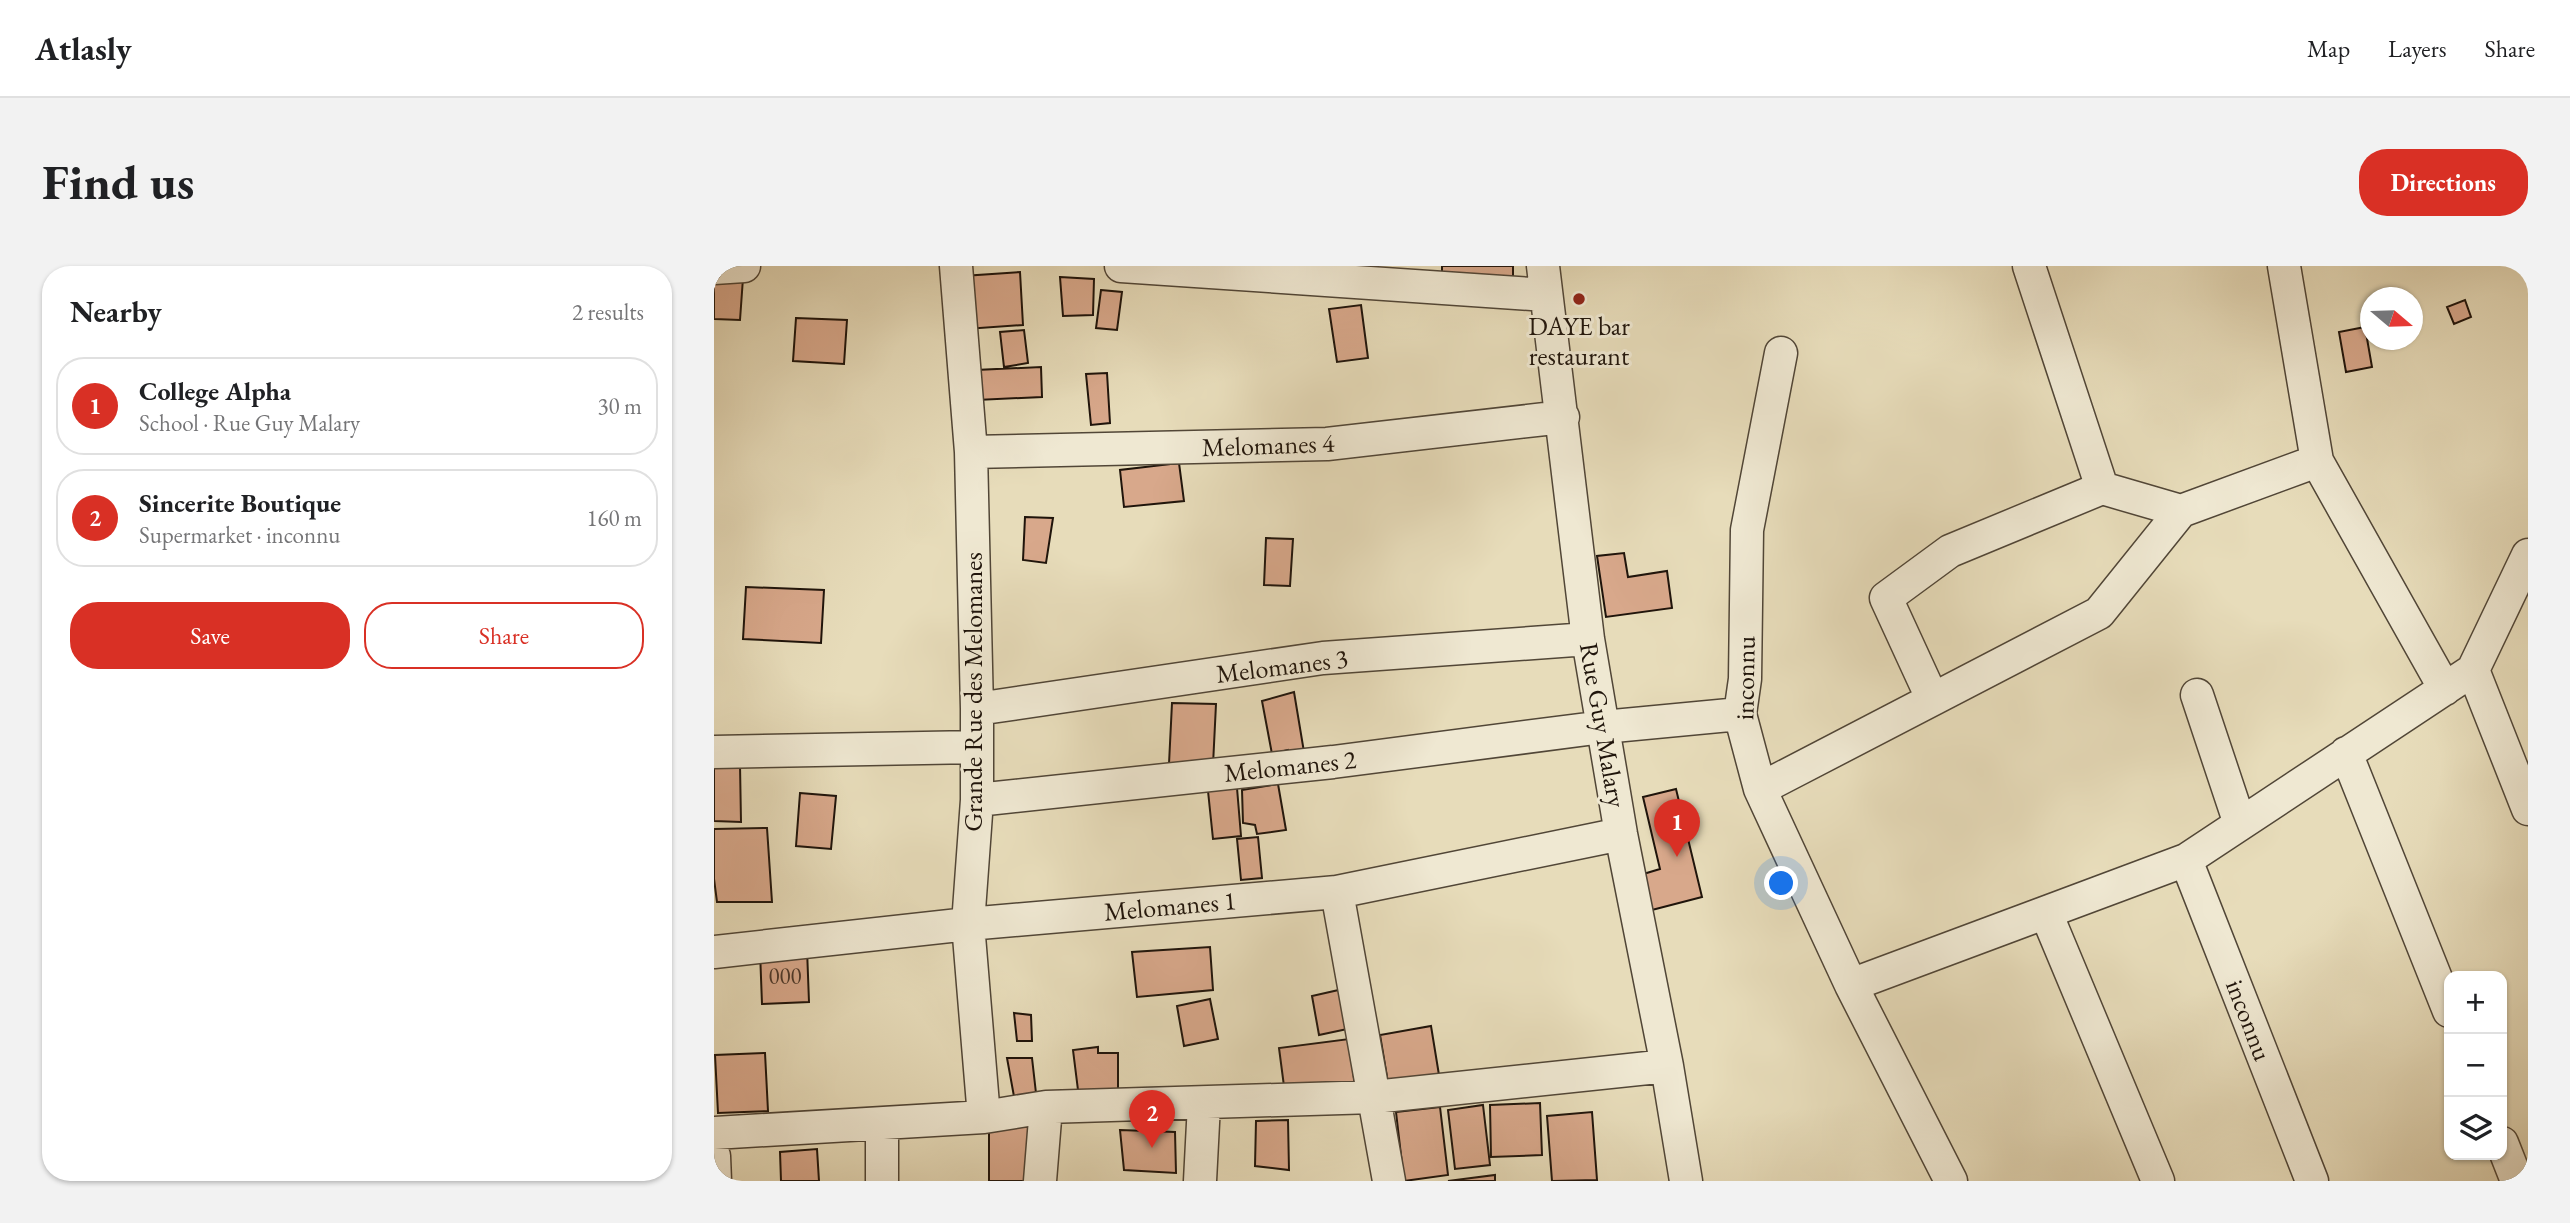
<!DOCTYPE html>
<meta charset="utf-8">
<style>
body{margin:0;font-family:"EB Garamond",serif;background:#f2f2f2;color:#202124}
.controls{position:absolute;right:21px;bottom:21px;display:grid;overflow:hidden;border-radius:14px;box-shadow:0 2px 5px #0004}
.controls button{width:63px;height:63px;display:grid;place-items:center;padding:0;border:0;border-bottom:2px solid #e0e0e0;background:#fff;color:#202124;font:35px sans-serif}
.compass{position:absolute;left:1646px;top:21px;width:63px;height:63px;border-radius:50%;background:#fff;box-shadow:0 2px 5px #0004;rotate:109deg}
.you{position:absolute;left:1068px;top:618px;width:24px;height:24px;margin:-18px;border:5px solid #fff;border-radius:50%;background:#1a73e8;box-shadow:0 0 0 10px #1a73e833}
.badge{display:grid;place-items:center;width:46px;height:46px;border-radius:50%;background:#d93025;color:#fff;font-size:23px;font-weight:700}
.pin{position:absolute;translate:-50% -58px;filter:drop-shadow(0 2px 4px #0008)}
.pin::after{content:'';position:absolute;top:37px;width:24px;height:21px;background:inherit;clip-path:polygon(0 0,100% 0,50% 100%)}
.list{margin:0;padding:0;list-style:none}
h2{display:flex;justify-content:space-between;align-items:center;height:91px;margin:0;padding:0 28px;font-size:30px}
h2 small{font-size:23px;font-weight:400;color:#757577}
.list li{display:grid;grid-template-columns:46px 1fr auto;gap:21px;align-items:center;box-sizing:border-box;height:98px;margin:0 14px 14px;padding:0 14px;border:2px solid #e0e0e0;border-radius:28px}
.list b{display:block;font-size:26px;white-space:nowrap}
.list p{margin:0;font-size:23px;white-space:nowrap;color:#757577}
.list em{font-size:23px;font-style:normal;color:#757577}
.actions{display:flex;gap:14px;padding:21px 28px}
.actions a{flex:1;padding:16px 0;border:2px solid #d93025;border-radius:28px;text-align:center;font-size:24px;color:#d93025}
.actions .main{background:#d93025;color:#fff}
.icon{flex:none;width:38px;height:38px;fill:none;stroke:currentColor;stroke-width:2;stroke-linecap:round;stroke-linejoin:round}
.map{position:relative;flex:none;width:1814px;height:915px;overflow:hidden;border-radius:28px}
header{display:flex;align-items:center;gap:42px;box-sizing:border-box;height:98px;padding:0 35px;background:#fff;border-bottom:2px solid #e0e0e0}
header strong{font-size:33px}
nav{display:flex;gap:38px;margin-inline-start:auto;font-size:24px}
.intro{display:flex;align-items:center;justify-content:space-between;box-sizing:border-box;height:168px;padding:0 42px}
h1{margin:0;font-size:49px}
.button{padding:18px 32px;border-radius:28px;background:#d93025;color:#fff;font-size:24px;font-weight:700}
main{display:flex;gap:42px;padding:0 42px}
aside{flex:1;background:#fff;border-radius:28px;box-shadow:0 2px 5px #0004}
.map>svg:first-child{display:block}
.building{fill:#d8a88b;stroke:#1f140b;stroke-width:2}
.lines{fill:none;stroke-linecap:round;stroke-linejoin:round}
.minor-casing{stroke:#514637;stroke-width:35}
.minor{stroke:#efe8d2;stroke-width:32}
.poi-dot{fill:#8f2418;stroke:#efe8d2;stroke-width:2.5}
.labels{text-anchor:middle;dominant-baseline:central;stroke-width:6;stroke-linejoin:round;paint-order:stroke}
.number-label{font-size:23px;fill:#4d392b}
.poi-label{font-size:26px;fill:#1f140b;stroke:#efe8d2}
.street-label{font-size:26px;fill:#1f140b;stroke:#efe8d2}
</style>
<header>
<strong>Atlasly</strong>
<nav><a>Map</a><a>Layers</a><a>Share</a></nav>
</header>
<div class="intro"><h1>Find us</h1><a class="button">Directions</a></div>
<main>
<aside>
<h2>Nearby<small>2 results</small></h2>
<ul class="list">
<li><span class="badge">1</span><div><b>College Alpha</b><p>School · Rue Guy Malary</p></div><em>30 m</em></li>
<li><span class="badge">2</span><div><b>Sincerite Boutique</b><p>Supermarket · inconnu</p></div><em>160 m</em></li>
</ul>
<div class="actions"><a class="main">Save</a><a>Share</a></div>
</aside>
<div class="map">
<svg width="1814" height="915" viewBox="0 0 1814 915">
<rect width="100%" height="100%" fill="#e7dcba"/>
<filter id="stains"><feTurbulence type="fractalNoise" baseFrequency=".00286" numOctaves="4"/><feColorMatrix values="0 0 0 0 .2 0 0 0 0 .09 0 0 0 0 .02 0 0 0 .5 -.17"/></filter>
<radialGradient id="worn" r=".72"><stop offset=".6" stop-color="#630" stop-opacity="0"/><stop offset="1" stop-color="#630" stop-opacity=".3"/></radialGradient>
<path class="building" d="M 728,0 L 799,0 L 799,11 L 728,12 Z
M 306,6 L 309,59 L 252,63 L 249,10 Z
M 0,11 L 29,12 L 26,54 L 0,53 Z
M 346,11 L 380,13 L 379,49 L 349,50 Z
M 387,24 L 408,26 L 403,64 L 382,62 Z
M 1751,34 L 1757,51 L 1740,58 L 1733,41 Z
M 647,39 L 654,92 L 623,96 L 615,43 Z
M 82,52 L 133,54 L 130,98 L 79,95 Z
M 1651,61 L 1658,101 L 1632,106 L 1625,66 Z
M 310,64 L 314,97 L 290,101 L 286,66 Z
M 327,101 L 328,131 L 263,134 L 262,104 Z
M 393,107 L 396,157 L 377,159 L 372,108 Z
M 465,197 L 470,235 L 410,241 L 406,204 Z
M 311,251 L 339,252 L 332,297 L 309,294 Z
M 552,272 L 579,273 L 576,320 L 550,319 Z
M 910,287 L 914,311 L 953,305 L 958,342 L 892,351 L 883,290 Z
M 32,321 L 110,324 L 107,377 L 29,373 Z
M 580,426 L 590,486 L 577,490 L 574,484 L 558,488 L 548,435 Z
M 458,437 L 502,438 L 499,499 L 455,498 Z
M 0,498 L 26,499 L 27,556 L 0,555 Z
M 564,518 L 572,564 L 543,568 L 541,559 L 529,557 L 528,524 Z
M 523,522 L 527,570 L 499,573 L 494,525 Z
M 962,523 L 988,631 L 934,645 L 926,609 L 946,603 L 929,531 Z
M 86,527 L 122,530 L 117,583 L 82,580 Z
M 53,562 L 58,636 L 3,636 L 0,613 L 0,563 Z
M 544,571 L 548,612 L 527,614 L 523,573 Z
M 496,681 L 499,724 L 423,731 L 418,686 Z
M 93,683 L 95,736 L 48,738 L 46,685 Z
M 629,723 L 638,762 L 605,769 L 598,730 Z
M 496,733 L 504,773 L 470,780 L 463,740 Z
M 300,747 L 317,749 L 318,775 L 303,775 Z
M 717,760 L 725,809 L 674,817 L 666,769 Z
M 635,773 L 641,820 L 571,828 L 565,782 Z
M 384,781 L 384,787 L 404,787 L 404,828 L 365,832 L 359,784 Z
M 51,787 L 54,845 L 4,847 L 1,789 Z
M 293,792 L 318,792 L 323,836 L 301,836 Z
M 826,837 L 828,889 L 777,891 L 776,839 Z
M 769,839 L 776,899 L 741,903 L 734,844 Z
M 726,841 L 734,909 L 690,915 L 682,846 Z
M 878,846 L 883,914 L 838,915 L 833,850 Z
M 574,854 L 575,904 L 541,900 L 542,855 Z
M 316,860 L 316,915 L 275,915 L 275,861 Z
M 406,864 L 461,866 L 462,907 L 410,904 Z
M 103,883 L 105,915 L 67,915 L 66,886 Z
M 781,909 L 781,915 L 734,915 Z"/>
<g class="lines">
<defs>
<path id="minor" d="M 242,0 L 257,186 L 263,443 L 263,534 L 254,658 L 270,851
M 407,0 L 832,29
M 829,0 L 874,373 L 907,568 L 953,800 L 972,915
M 1315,0 L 1388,222
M 1570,0 L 1603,195 L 1731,423
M 0,2 L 30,0
M 1067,87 L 1033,264 L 1031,413 L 1026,448 L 1046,523 L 1137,719 L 1237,915
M 257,186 L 613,178 L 849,151
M 1759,404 L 1814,543
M 1483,429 L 1526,558
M 1218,432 L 1172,332 L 1236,285 L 1388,222 L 1467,245
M 263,443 L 609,392 L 874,373
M 0,486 L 263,481
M 1632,487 L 1735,745
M 1046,523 L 1385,347 L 1467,245 L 1603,195
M 263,534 L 619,496 L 889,461 L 1026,448
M 1472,594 L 1598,915
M 623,626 L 675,915
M 1332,647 L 1444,915
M 0,686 L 254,658 L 623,626 L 907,568
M 1137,719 L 1472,594 L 1759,404 L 1814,289
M 0,867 L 270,851 L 332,841 L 660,831 L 953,800
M 1788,877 L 1803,915
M 0,890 L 1,915
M 168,915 L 168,858
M 326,915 L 332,841
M 486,915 L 490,838"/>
</defs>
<use href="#minor" class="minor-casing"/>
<use href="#minor" class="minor"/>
</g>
<circle class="poi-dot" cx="865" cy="33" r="7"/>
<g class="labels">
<g class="number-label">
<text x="71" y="710">000</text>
</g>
<g class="poi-label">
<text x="865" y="60">DAYE bar<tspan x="865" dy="30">restaurant</tspan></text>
</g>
<g class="street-label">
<text transform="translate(554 179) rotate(-2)">Melomanes 4</text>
<text transform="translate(568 400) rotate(-7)">Melomanes 3</text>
<text transform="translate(1031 412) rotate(-89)">inconnu</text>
<text transform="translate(259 426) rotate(-90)">Grande Rue des Melomanes</text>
<text transform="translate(889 459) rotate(80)">Rue Guy Malary</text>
<text transform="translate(576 500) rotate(-6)">Melomanes 2</text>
<text transform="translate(456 640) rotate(-5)">Melomanes 1</text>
<text transform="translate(1535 754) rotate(69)">inconnu</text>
</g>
</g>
<rect width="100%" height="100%" filter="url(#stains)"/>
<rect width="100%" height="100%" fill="url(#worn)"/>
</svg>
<div class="controls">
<button>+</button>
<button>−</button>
<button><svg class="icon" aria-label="layers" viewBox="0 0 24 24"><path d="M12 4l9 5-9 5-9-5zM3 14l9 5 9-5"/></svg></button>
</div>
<svg class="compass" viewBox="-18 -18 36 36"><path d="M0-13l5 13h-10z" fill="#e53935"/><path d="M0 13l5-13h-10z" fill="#757577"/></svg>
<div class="you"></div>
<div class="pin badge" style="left:963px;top:591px">1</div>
<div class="pin badge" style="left:438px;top:882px">2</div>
</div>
</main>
